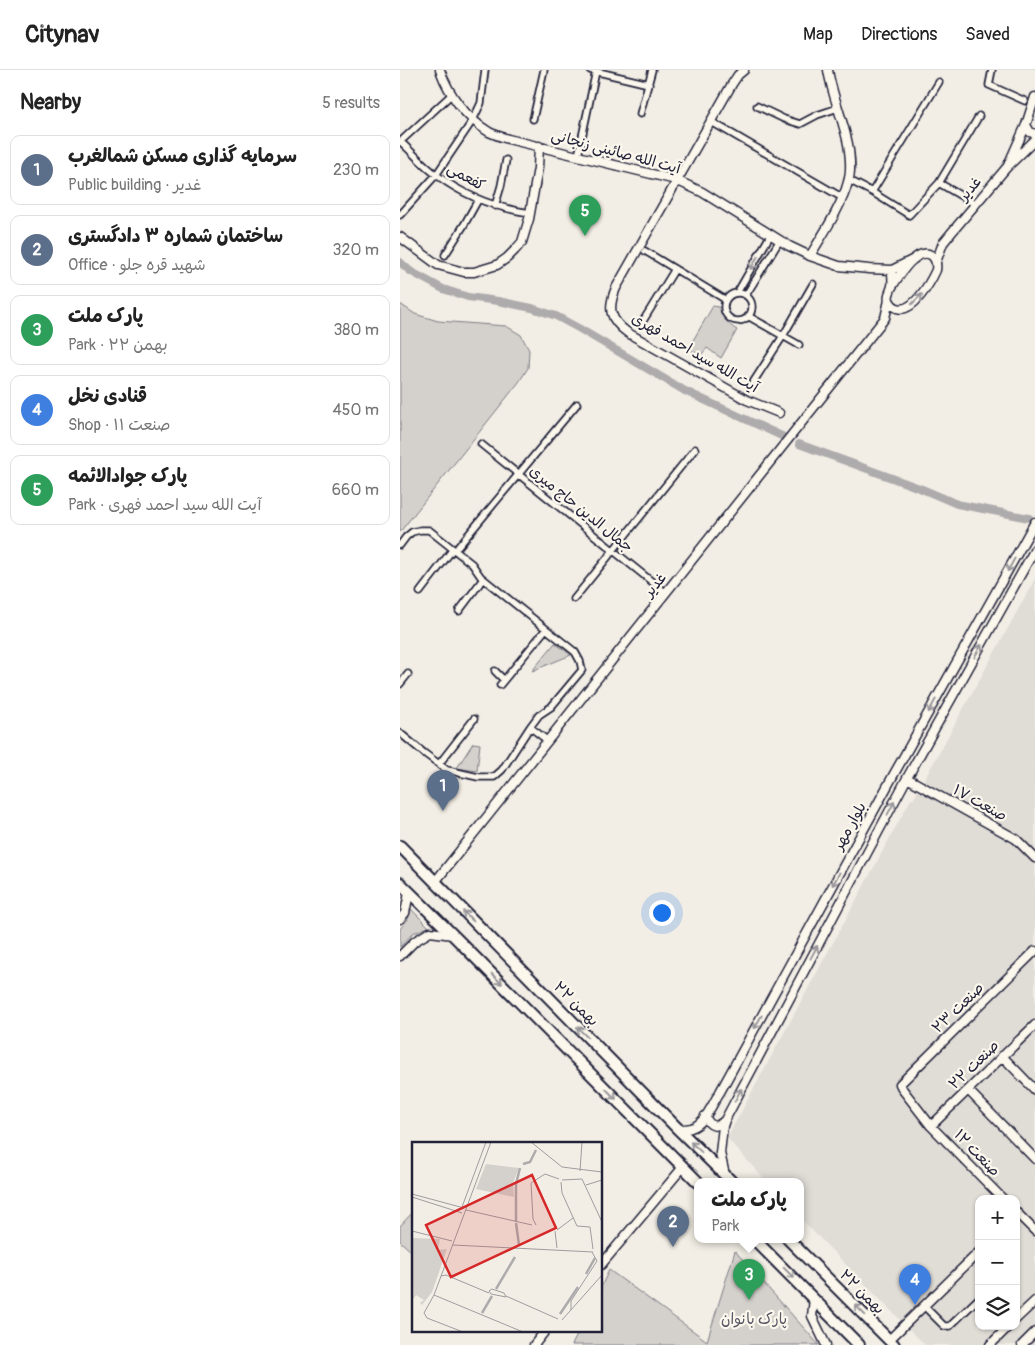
<!DOCTYPE html>
<meta charset="utf-8">
<style>
body{margin:0;font-family:Pangolin,"Playpen Sans Arabic",sans-serif;background:#f6f6f6;color:#222}
.controls{position:absolute;right:15px;bottom:15px;display:grid;overflow:hidden;border-radius:10px;box-shadow:0 1px 4px #0004}
.controls button{width:45px;height:45px;display:grid;place-items:center;padding:0;border:0;border-bottom:1px solid #e0e0e0;background:#fff;color:#222;font:25px sans-serif}
.you{position:absolute;left:261px;top:842px;width:18px;height:18px;margin:-12px;border:4px solid #fff;border-radius:50%;background:#1a73e8;box-shadow:0 0 0 8px #1a73e833}
.badge{display:grid;place-items:center;width:32px;height:32px;border-radius:50%;background:#0f766e;color:#fff;font-size:16px;font-weight:700}
.pin{position:absolute;translate:-50% -41px;filter:drop-shadow(0 1px 2px #0008)}
.pin::after{content:'';position:absolute;top:26px;width:18px;height:15px;background:inherit;clip-path:polygon(0 0,100% 0,50% 100%)}
.popup{position:absolute;left:294px;top:1108px;width:110px;height:65px;box-sizing:border-box;display:grid;place-content:center;border-radius:10px;background:#fff;filter:drop-shadow(0 1px 4px #0005);font-size:16px;white-space:nowrap;color:#767676}
.popup b{font-size:19px;color:#222}
.popup::after{content:'';position:absolute;left:50%;top:100%;margin-left:-10px;border:10px solid transparent;border-top-color:#fff}
.list{margin:0;padding:0;list-style:none}
h2{display:flex;justify-content:space-between;align-items:center;height:65px;margin:0;padding:0 20px;font-size:21px}
h2 small{font-size:16px;font-weight:400;color:#767676}
.list li{display:grid;grid-template-columns:32px 1fr auto;gap:15px;align-items:center;box-sizing:border-box;height:70px;margin:0 10px 10px;padding:0 10px;border:1px solid #e0e0e0;border-radius:10px}
.list b{display:block;font-size:19px;white-space:nowrap}
.list p{margin:0;font-size:16px;white-space:nowrap;color:#767676}
.list em{font-size:16px;font-style:normal;color:#767676}
.icon{flex:none;width:28px;height:28px;fill:none;stroke:currentColor;stroke-width:2;stroke-linecap:round;stroke-linejoin:round}
.map{position:relative;flex:none;width:635px;height:1275px;overflow:hidden}
header{display:flex;align-items:center;gap:30px;box-sizing:border-box;height:70px;padding:0 25px;background:#fff;border-bottom:1px solid #e0e0e0}
header strong{font-size:24px}
nav{display:flex;gap:28px;margin-inline-start:auto;font-size:18px}
main{display:flex}
aside{flex:1;background:#fff}
.map>svg:first-child{display:block}
.built{fill:#e0dcd6;fill-rule:evenodd}
.green{fill:#d4d1cc;stroke:#7b7a84}
.lines{fill:none;stroke-linecap:round;stroke-linejoin:round}
.canal{stroke:#aeabad;stroke-width:8}
.street-casing{stroke:#22223b;stroke-width:9}
.secondary-casing{stroke:#22223b;stroke-width:11}
.highway-casing{stroke:#22223b;stroke-width:14}
.street{stroke:#fbf7ec;stroke-width:5.5}
.secondary{stroke:#fbf7ec;stroke-width:8}
.highway{stroke:#fbf7ec;stroke-width:10}
.oneway{stroke:#99979c}
.labels{text-anchor:middle;dominant-baseline:central;stroke-width:4.5;stroke-linejoin:round;paint-order:stroke}
.street-label{font-size:15px;fill:#22223b;stroke:#fbf7ec}
.park-label{font-size:15px;fill:#575766;stroke:#fbf7ec}
.inset-river{fill:none;stroke:#aeabad;stroke-width:2.5}
.inset-road{fill:none;stroke:#9f9ca1;stroke-width:1}
.view{fill:#d62828;fill-opacity:0.15;stroke:#d62828;stroke-width:2.5}
.inset-edge{fill:none;stroke:#22223b;stroke-width:2.5}
</style>
<header>
<strong>Citynav</strong>
<nav><a>Map</a><a>Directions</a><a>Saved</a></nav>
</header>
<main>
<aside>
<h2>Nearby<small>5 results</small></h2>
<ul class="list">
<li><span class="badge" style="background:#5c6f8a">1</span><div><b>سرمایه گذاری مسکن شمالغرب</b><p>Public building · غدیر</p></div><em>230 m</em></li>
<li><span class="badge" style="background:#5c6f8a">2</span><div><b>ساختمان شماره ۳ دادگستری</b><p>Office · شهید قره جلو</p></div><em>320 m</em></li>
<li><span class="badge" style="background:#2e9e5b">3</span><div><b>پارک ملت</b><p>Park · ۲۲ بهمن</p></div><em>380 m</em></li>
<li><span class="badge" style="background:#3f7fe0">4</span><div><b>قنادی نخل</b><p>Shop · صنعت ۱۱</p></div><em>450 m</em></li>
<li><span class="badge" style="background:#2e9e5b">5</span><div><b>پارک جوادالائمه</b><p>Park · آیت الله سید احمد فهری</p></div><em>660 m</em></li>
</ul>
</aside>
<div class="map">
<svg width="635" height="1275" viewBox="0 0 635 1275">
<rect width="100%" height="100%" fill="#f2eee5"/>
<filter id="ink" filterUnits="userSpaceOnUse"><feTurbulence type="fractalNoise" baseFrequency=".02" numOctaves="2"/><feDisplacementMap in="SourceGraphic" scale="10" xChannelSelector="R" yChannelSelector="G"/><feConvolveMatrix kernelMatrix="1 2 1 2 8 2 1 2 1" color-interpolation-filters="sRGB"/></filter>
<g filter="url(#ink)">
<path class="built" d="M 635,509 L 635,1275 L 525,1275 L 400,1148 L 400,1111 L 366,1111 L 327,1068 L 511,729 L 513,730 ZM 579,1129 L 616,1129 L 616,1256 L 579,1256 Z"/>
<path class="green" d="M 0,234 L 15,244 L 38,251 L 106,256 L 121,265 L 129,280 L 128,298 L 119,312 L 0,462 Z
M 313,236 L 322,238 C 324,249 327,254 337,260 L 321,288 L 307,278 L 301,285 L 288,279 Z
M 155,573 L 171,585 L 132,601 Z
M 73,673 L 80,674 L 77,701 L 57,698 Z
M 11,839 L 29,857 L 13,863 L 0,877 L 0,859 L 8,849 Z
M 14,1141 L 14,1184 L 0,1171 L 0,1156 Z
M 335,1181 L 419,1275 L 172,1275 L 179,1261 L 201,1261 L 201,1217 L 209,1200 L 307,1271 Z"/>
<g class="lines">
<path class="canal" d="M 0,192 L 10,201 L 43,219 L 68,227 L 98,231 L 132,238 L 156,246 L 180,259 L 285,321 L 386,368
M 399,374 L 522,419 L 557,434 L 629,448"/>
<defs>
<path id="street" d="M 190,0 L 249,14
M 592,0 L 589,15 L 625,31
M 357,36 L 384,49 L 400,54 L 417,45 L 438,38
M 240,44 L 252,0
M 133,49 L 144,0
M 310,51 L 443,128
M 0,72 L 51,25
M 1,72 C 13,83 24,96 38,106 C 66,127 96,138 130,143
M 178,86 L 196,1
M 449,110 L 472,122 L 509,145 L 539,113
M 472,122 L 539,12
M 575,134 L 539,113 L 579,46
M 95,136 L 101,116 L 106,90
M 0,145 L 36,105 L 73,50 L 81,33 L 85,0
M 245,181 L 326,230
M 45,185 L 64,155 L 78,130
M 337,223 L 371,164
M324 237a14 14 0 1 1 28 0a14 14 0 1 1-28 0Z
M 346,225 L 380,170
M 348,246 L 399,275
M 243,251 L 275,199
M 352,314 L 383,266 L 413,214
M 81,374 L 266,523
M 0,475 L 6,467 L 12,462 L 20,460 L 29,460 L 72,494 L 81,507 L 175,582 L 180,591 L 182,600 L 151,637 L 139,645 L 130,657 L 102,700 L 94,707 L 78,707 L 47,700 L 24,683 L 0,663
M 58,477 L 177,334
M 20,522 L 53,479
M 174,529 L 295,379
M 59,541 L 83,509
M 95,601 L 104,610
M 0,614 L 8,604
M 100,615 L 146,559
M 130,657 L 148,671
M 39,694 L 74,649
M 524,1236 L 544,1256 L 550,1256 L 579,1228"/>
<path id="secondary" d="M 40,0 C 49,25 66,48 89,62 C 95,65 102,67 108,69 L 276,110 L 302,122 L 389,176 L 410,186 L 439,196 L 469,199 L 492,200 L 514,189
M 344,0 L 338,5 L 332,14 L 216,218 C 207,239 210,250 228,263 L 347,330 L 379,343
M 635,27 L 626,55 L 630,62 L 635,64
M 609,93 L 626,55
M 0,167 L 38,195 L 64,202 L 74,202 L 97,195 L 107,188 L 115,180 L 122,172 L 125,162 L 129,149 L 138,98 L 139,76
M 410,186 C 423,164 442,136 448,112 C 452,100 450,86 448,74 C 443,49 432,25 428,0
M 536,192 L 543,173 L 552,162 L 607,97 L 635,70
M 492,217 C 498,207 516,177 531,185 C 536,189 537,194 536,200 C 531,211 513,244 497,238 C 494,237 491,234 489,230 C 487,225 491,221 492,216 C 493,211 492,205 492,200
M 507,708 L 616,769 L 635,788
M 35,812 L 485,248 L 489,230
M 0,849 L 5,843 L 9,823
M 0,886 L 15,871 L 30,862 L 53,865
M 602,986 L 635,1020
M 568,1020 L 635,1089
M 305,1046 C 310,1057 316,1059 325,1050
M 531,1056 L 635,955
M 278,1059 C 282,1059 287,1059 291,1058 C 305,1054 312,1034 320,1022 L 494,704 L 635,452
M 325,1105 L 320,1083 L 323,1056 L 325,1050 L 507,708 L 635,479
M 603,1129 L 531,1056 L 503,1020 L 500,1014 L 635,881
M 616,1142 L 635,1161
M 201,1195 L 283,1097
M 414,1229 L 412,1246 L 426,1275
M 616,1249 L 635,1231
M 489,1270 L 579,1182
M 134,1275 L 145,1261
M 590,1275 L 609,1256
M 622,1275 L 635,1262"/>
<path id="highway" d="M 0,776 L 278,1059 L 331,1111
M 0,813 L 53,865 L 298,1112
M 354,1169 L 459,1275
M 388,1169 L 494,1275"/>
</defs>
<use href="#street" class="street-casing"/>
<use href="#secondary" class="secondary-casing"/>
<use href="#highway" class="highway-casing"/>
<use href="#street" class="street"/>
<use href="#secondary" class="secondary"/>
<use href="#highway" class="highway"/>
</g>
<defs><path id="oneway-shaft" d="M-6 0H5M1.5-3L5.5 0L1.5 3" fill="none" stroke-width="1.6" stroke-linecap="round" stroke-linejoin="round" transform="scale(1.25)"/></defs>
<g class="oneway">
<use href="#oneway-shaft" transform="translate(354 193) rotate(120)"/>
<use href="#oneway-shaft" transform="translate(517 229) rotate(-45)"/>
<use href="#oneway-shaft" transform="translate(611 495) rotate(119)"/>
<use href="#oneway-shaft" transform="translate(578 581) rotate(-61)"/>
<use href="#oneway-shaft" transform="translate(532 636) rotate(119)"/>
<use href="#oneway-shaft" transform="translate(491 738) rotate(-62)"/>
<use href="#oneway-shaft" transform="translate(436 809) rotate(119)"/>
<use href="#oneway-shaft" transform="translate(68 846) rotate(-135)"/>
<use href="#oneway-shaft" transform="translate(414 882) rotate(-62)"/>
<use href="#oneway-shaft" transform="translate(97 909) rotate(45)"/>
<use href="#oneway-shaft" transform="translate(358 952) rotate(119)"/>
<use href="#oneway-shaft" transform="translate(182 962) rotate(-135)"/>
<use href="#oneway-shaft" transform="translate(211 1024) rotate(45)"/>
<use href="#oneway-shaft" transform="translate(338 1025) rotate(-62)"/>
<use href="#oneway-shaft" transform="translate(296 1077) rotate(-137)"/>
<use href="#oneway-shaft" transform="translate(389 1203) rotate(45)"/>
<use href="#oneway-shaft" transform="translate(460 1240) rotate(-135)"/>
</g>
</g>
<g class="labels">
<g class="street-label">
<text transform="translate(216 82) rotate(15)">آیت الله صائینی زنجانی</text>
<text transform="translate(66 107) rotate(30)">کفعمی</text>
<text transform="translate(570 119) rotate(-50)">غدیر</text>
<text transform="translate(295 283) rotate(30)">آیت الله سید احمد فهری</text>
<text transform="translate(181 439) rotate(39)">جمال الدین حاج میری</text>
<text transform="translate(255 515) rotate(-51)">غدیر</text>
<text transform="translate(580 733) rotate(29)">صنعت ۱۷</text>
<text transform="translate(450 756) rotate(-61)">بلوار مهر</text>
<text transform="translate(176 934) rotate(45)">۲۲ بهمن</text>
<text transform="translate(558 938) rotate(-44)">صنعت ۲۳</text>
<text transform="translate(574 995) rotate(-44)">صنعت ۲۲</text>
<text transform="translate(577 1083) rotate(46)">صنعت ۱۲</text>
<text transform="translate(462 1222) rotate(45)">۲۲ بهمن</text>
</g>
<g class="park-label">
<text x="354" y="1249">پارک بانوان</text>
</g>
</g>
<g transform="translate(12 1072)">
<rect width="190" height="190" fill="#f2eee5"/>
<path d="M 74,22 L 107,26 L 101,41 L 102,55 L 64,47 ZM 0,96 L 28,97 L 26,108 L 35,107 L 20,150 L 10,163 L 8,161 L 12,158 L 4,153 L 0,159 Z" fill="#d4d1cc"/>
<path class="inset-river" d="M 111,22 L 118,20 L 124,8M 104,80 L 104,42 L 108,26M 104,81 L 107,103M 174,132 L 183,116M 84,147 L 103,115M 70,171 L 80,154M 148,172 L 166,145"/>
<path class="inset-road" d="M 119,0 L 150,25 L 190,30M 168,29 L 170,0M 150,38 L 170,37 L 190,80M 149,40 L 150,51 L 165,84 L 178,85M 174,43 L 190,38M 0,52 L 52,66M 0,55 L 50,71M 50,65 L 74,0M 54,68 L 120,83M 124,83 L 121,77 L 119,41 L 133,32 L 147,37M 178,85 L 181,107M 145,88 L 161,76M 0,89 L 40,99M 143,89 L 145,106M 41,103 L 181,110M 29,134 L 34,133 L 77,151M 80,147 L 92,151 L 94,155 L 79,152 L 77,149 ZM 22,153 L 111,190M 94,154 L 146,177M 159,168 L 159,159 L 185,119 L 180,110M 150,178 L 190,133M 51,190 L 15,176 L 12,171 L 22,153 L 79,0"/>
<path class="view" d="M 120,33 L 144,86 L 39,135 L 14,83 Z"/>
<rect width="190" height="190" class="inset-edge"/>
</g>
</svg>
<div class="controls">
<button>+</button>
<button>−</button>
<button><svg class="icon" aria-label="layers" viewBox="0 0 24 24"><path d="M12 4l9 5-9 5-9-5zM3 14l9 5 9-5"/></svg></button>
</div>
<div class="you"></div>
<div class="pin badge" style="left:43px;top:741px;background:#5c6f8a">1</div>
<div class="pin badge" style="left:273px;top:1177px;background:#5c6f8a">2</div>
<div class="pin badge" style="left:349px;top:1230px;background:#2e9e5b">3</div>
<div class="popup"><b>پارک ملت</b>Park</div>
<div class="pin badge" style="left:515px;top:1235px;background:#3f7fe0">4</div>
<div class="pin badge" style="left:185px;top:166px;background:#2e9e5b">5</div>
</div>
</main>
